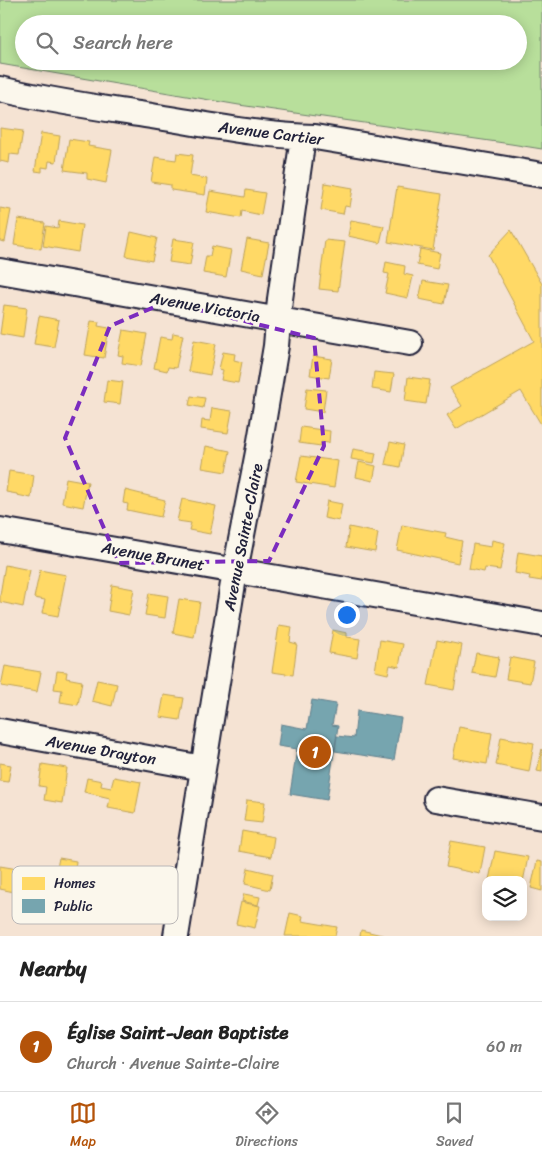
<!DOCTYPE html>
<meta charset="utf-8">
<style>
body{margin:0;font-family:Sriracha,sans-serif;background:#f2f2f2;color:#222}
.controls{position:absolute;right:15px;bottom:15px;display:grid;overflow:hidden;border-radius:10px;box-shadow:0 2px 12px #0003}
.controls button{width:45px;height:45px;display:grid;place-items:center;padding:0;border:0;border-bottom:1px solid #e0e0e0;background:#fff;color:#222;font:25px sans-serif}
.you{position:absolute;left:346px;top:614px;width:18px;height:18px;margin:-12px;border:4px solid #fff;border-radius:50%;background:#1a73e8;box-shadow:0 0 0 8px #1a73e833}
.badge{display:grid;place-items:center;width:32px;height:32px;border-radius:50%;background:#b45309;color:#fff;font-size:16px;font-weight:700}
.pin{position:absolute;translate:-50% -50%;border:2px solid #fff;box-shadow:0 1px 5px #0006}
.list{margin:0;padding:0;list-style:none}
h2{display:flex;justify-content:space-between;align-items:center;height:65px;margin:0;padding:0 20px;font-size:21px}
h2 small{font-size:16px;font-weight:400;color:#767676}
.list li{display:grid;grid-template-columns:32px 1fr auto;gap:15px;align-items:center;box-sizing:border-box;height:90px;padding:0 20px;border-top:1px solid #e0e0e0}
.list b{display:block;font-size:19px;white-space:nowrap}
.list p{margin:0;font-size:16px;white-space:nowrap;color:#767676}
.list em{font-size:16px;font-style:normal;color:#767676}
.icon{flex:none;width:28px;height:28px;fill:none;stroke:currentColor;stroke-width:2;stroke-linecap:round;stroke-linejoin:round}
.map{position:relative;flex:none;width:542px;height:936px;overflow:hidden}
.search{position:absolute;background:#fff;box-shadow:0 2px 12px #0003;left:15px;right:15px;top:15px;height:55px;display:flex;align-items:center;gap:12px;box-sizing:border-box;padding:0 18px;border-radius:28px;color:#767676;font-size:19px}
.sheet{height:155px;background:#fff}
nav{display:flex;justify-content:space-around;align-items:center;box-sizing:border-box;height:70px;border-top:1px solid #e0e0e0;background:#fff;font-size:14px;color:#767676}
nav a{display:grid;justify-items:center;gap:2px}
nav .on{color:#b45309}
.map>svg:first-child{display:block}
.green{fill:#b8df9b;stroke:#6d806b;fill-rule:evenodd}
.homes{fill:#ffd966;stroke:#bda259}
.public{fill:#76a5af;stroke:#5d7e8c}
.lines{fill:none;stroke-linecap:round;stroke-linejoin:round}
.minor-casing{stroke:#22223b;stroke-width:28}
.minor{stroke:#fbf7ec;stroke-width:24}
.marked{fill:none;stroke:#7b2cbf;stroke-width:4;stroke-dasharray:10 6;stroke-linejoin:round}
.labels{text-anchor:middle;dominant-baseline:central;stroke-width:5;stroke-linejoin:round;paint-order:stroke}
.street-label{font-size:16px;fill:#22223b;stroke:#fbf7ec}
.key{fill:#fbf7ec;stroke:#bab7b7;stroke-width:1}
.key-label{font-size:14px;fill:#22223b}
</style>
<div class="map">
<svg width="542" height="936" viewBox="0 0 542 936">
<rect width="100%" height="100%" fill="#f5e3d3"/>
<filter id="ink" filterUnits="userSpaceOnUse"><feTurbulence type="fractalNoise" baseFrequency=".02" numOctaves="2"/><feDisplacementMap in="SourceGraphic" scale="10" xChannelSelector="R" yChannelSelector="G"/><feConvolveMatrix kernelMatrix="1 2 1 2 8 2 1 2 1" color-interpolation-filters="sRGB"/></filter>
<g filter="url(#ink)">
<path class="green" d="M 0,0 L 542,0 L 542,149 L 511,144 L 239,105 L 0,64 ZM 24,24 L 518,24 L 518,61 L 24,61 Z"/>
<path class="homes" d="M 0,128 L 23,131 L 19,155 L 10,154 L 9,163 L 0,161 Z
M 41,133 L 60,136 L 56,162 L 49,161 L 48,168 L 42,167 L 42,172 L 35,171 Z
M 69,139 L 89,142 L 88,146 L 112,150 L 106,183 L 87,179 L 87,173 L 64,170 Z
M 177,153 L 193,155 L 190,176 L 207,179 L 205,195 L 171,190 L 171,185 L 151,182 L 155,157 L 176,160 Z
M 325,183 L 353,188 L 350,207 L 345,206 L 343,214 L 321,210 Z
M 397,187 L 442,194 L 433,250 L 388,242 Z
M 246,190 L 265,193 L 261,215 L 242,211 L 241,218 L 206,212 L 210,191 L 245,197 Z
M 0,208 L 11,210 L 5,242 L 0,241 Z
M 18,219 L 45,223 L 41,249 L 14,245 Z
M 351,220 L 384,226 L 380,243 L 348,236 Z
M 59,221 L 82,225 L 78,252 L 43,246 L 46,226 L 58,228 Z
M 511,230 L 542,284 L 542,426 L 521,391 L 456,429 L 447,415 L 462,406 L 450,388 L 534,341 L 488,255 Z
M 131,232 L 157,238 L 152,261 L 126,256 Z
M 173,239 L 194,242 L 190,265 L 169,262 Z
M 247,239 L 269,243 L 263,274 L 241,269 Z
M 325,240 L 345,242 L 338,291 L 319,289 Z
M 212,246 L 231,250 L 226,277 L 203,273 L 206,256 L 210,256 Z
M 420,249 L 440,253 L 437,269 L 417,265 Z
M 386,262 L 405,266 L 404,274 L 413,276 L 408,298 L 385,293 L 389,274 L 384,273 Z
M 423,281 L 448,285 L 444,304 L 419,299 Z
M 4,305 L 27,308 L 23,338 L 0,334 Z
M 39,316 L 59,320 L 54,347 L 34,344 Z
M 91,321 L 99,322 L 98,326 L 109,328 L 104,358 L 85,355 Z
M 123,330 L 147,334 L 141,366 L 122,363 L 123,356 L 118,355 Z
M 173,333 L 183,335 L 176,368 L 168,367 L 167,371 L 154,368 L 160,337 L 172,339 Z
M 194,340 L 216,344 L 210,375 L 188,371 Z
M 223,352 L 235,354 L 234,360 L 242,362 L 238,383 L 221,380 L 223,370 L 219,369 Z
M 313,356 L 332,359 L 329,378 L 310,375 Z
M 374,372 L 394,374 L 391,392 L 372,389 Z
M 408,377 L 430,380 L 426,404 L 405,401 Z
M 107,380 L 123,382 L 120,404 L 104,402 Z
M 307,388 L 326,390 L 323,412 L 304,409 Z
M 191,396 L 205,398 L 203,408 L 189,405 Z
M 212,408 L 232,411 L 228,433 L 201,429 L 202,420 L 210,421 Z
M 301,427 L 330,431 L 329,443 L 321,442 L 321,446 L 299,443 Z
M 390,442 L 404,445 L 400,467 L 385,464 Z
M 206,446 L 230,451 L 226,472 L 202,468 Z
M 353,449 L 376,453 L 374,463 L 351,459 Z
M 301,456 L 338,461 L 334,488 L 296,482 Z
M 359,462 L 376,466 L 373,481 L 356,477 Z
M 9,471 L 34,475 L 31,498 L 17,495 L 17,494 L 6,492 Z
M 66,478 L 88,482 L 83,507 L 62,503 Z
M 125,490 L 165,500 L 161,517 L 127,510 L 128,504 L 123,503 Z
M 182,499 L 216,506 L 210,534 L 189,530 L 191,523 L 177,521 Z
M 327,501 L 342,504 L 339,521 L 324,518 Z
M 402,525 L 446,533 L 445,537 L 462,541 L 458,563 L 397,550 Z
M 349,527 L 378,533 L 375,552 L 346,547 Z
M 492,540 L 505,543 L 500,570 L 485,568 L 484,572 L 469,569 L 473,544 L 491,547 Z
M 518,552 L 542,556 L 542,581 L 529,579 L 530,576 L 515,573 Z
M 5,565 L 30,570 L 23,607 L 0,602 L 0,595 Z
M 40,570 L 66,575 L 58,616 L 42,613 L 45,600 L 34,598 Z
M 112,585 L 134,589 L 129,615 L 108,611 Z
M 149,593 L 168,596 L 165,618 L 145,615 Z
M 179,599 L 200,602 L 194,637 L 173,633 Z
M 279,625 L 292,627 L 290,642 L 297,644 L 293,675 L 272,672 Z
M 333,630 L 347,633 L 347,637 L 360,639 L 357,658 L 329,653 Z
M 380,640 L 403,644 L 399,667 L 390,665 L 388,674 L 375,671 Z
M 437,640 L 462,645 L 454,690 L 428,685 Z
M 476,653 L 499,657 L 495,677 L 472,673 Z
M 510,657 L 534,662 L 530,683 L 506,679 Z
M 5,666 L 41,672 L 37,692 L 1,686 Z
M 57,671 L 67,672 L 66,678 L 82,681 L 78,705 L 60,702 L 62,690 L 54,689 Z
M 97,680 L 117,684 L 112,706 L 92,701 Z
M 164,695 L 184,698 L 180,720 L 160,717 Z
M 459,727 L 492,733 L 487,764 L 453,758 Z
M 501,737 L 534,743 L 529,772 L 496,765 Z
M 542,749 L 542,772 L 537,771 Z
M 0,763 L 11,765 L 8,782 L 0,781 Z
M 42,764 L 67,768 L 62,803 L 44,800 L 46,787 L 39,786 Z
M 114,777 L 141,782 L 135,813 L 108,808 L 110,798 L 84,792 L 87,778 L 102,781 L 101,786 L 111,788 Z
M 247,800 L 265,802 L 262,823 L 244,821 Z
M 242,831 L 274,837 L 271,857 L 239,851 Z
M 451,841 L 485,847 L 480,874 L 446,867 Z
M 495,851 L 528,857 L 523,882 L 523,880 L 489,880 Z
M 59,858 L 76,861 L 74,879 L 91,881 L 89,897 L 51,892 L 54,867 L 57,868 Z
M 537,861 L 542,862 L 542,891 L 531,888 Z
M 0,866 L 18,869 L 14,892 L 0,889 Z
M 248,868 L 273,874 L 270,890 L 245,884 Z
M 244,894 L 260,897 L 258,905 L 242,901 Z
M 241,902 L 260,906 L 255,928 L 236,924 Z
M 290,913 L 303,916 L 302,921 L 337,927 L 335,936 L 285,936 Z
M 361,930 L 386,936 L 360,936 Z"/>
<path class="public" d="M 312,700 L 336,704 L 332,725 L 338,726 L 327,800 L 290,794 L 297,749 L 278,746 L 281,724 L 307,729 Z
M 357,711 L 401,718 L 394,760 L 335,751 L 337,736 L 354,738 Z"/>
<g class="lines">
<defs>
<path id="minor" d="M 0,89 C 54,102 110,109 164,118 C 214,126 264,136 315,137 L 542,175
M 0,271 L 410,343
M 0,530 L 542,624
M 0,731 L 203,768
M 436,799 L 542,817
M 176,936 L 235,571 L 259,447 L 276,346 L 280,299 L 303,137"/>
</defs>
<use href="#minor" class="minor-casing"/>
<use href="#minor" class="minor"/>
</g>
</g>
<path class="marked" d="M 166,302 L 314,338 L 324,446 L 269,561 L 119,563 L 65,438 L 110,326 Z"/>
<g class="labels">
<g class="street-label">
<text transform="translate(271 133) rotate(7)">Avenue Cartier</text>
<text transform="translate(205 307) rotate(10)">Avenue Victoria</text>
<text transform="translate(243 537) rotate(-79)">Avenue Sainte-Claire</text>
<text transform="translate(153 556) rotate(10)">Avenue Brunet</text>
<text transform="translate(101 750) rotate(10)">Avenue Drayton</text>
</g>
</g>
<rect x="12" y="866" width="166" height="58" rx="8" class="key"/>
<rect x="22" y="877" width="23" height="13" fill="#ffd966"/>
<rect x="22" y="899" width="23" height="14" fill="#76a5af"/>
<g class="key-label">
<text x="54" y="888">Homes</text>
<text x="54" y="911">Public</text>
</g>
</svg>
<div class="controls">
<button><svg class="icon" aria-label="layers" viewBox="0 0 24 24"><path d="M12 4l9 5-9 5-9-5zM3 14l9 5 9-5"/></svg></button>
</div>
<div class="you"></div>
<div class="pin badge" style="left:315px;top:752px">1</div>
<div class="search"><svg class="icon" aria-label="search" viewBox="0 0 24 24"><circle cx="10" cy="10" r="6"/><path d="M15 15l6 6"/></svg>Search here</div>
</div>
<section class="sheet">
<h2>Nearby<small></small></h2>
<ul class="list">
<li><span class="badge">1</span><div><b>Église Saint-Jean Baptiste</b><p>Church · Avenue Sainte-Claire</p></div><em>60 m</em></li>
</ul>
</section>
<nav>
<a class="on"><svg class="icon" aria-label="map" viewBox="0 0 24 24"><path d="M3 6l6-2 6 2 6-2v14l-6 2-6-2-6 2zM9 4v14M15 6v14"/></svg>Map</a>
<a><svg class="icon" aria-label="directions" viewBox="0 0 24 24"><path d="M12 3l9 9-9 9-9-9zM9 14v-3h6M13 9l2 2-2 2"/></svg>Directions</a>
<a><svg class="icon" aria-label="saved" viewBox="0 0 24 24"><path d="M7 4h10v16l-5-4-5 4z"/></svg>Saved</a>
</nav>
